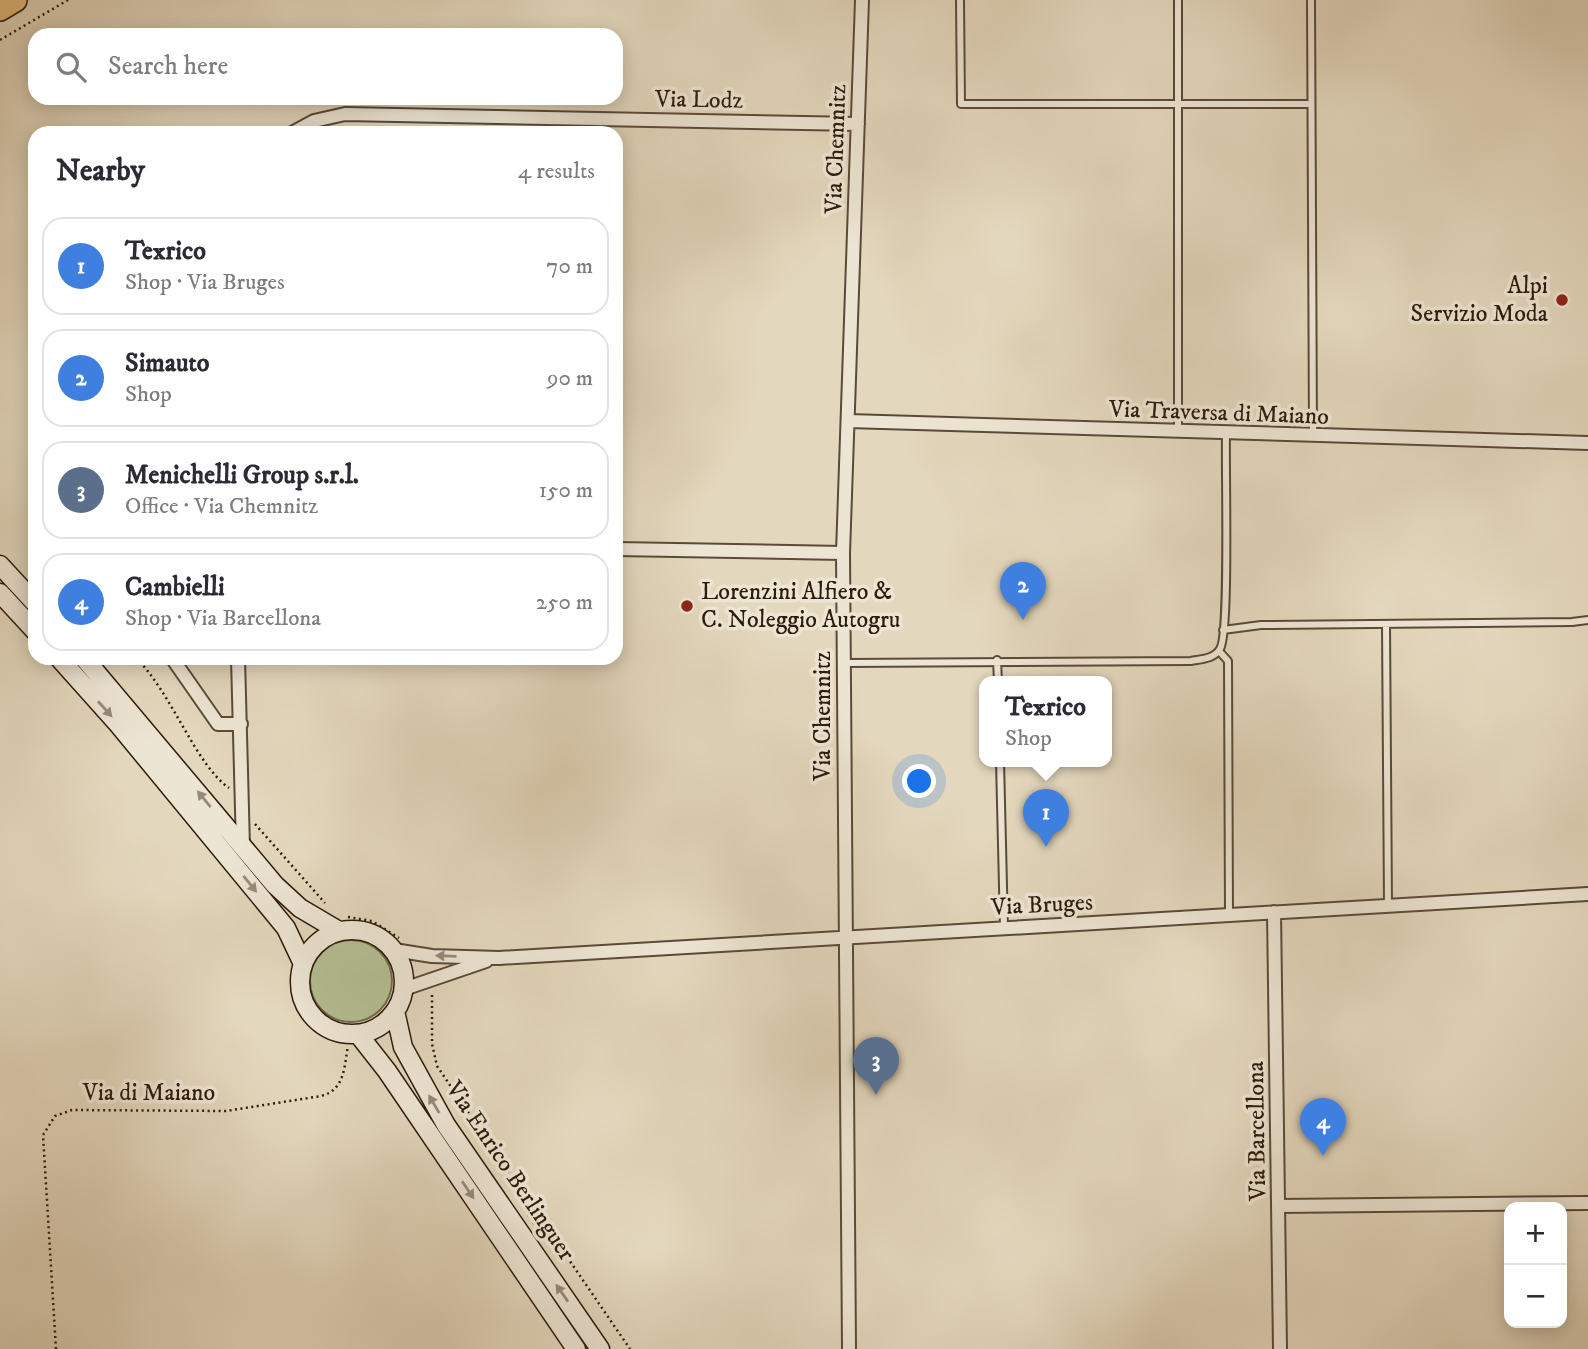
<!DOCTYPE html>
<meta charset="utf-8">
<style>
body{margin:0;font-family:"IM FELL DW Pica",serif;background:#f2f2f3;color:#2b2b33}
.controls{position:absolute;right:21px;bottom:21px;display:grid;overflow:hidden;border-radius:14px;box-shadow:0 4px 18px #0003}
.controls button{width:63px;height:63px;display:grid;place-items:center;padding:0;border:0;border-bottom:2px solid #e1e1e2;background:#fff;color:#2b2b33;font:35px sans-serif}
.you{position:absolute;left:920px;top:782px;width:24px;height:24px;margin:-18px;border:5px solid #fff;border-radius:50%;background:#1a73e8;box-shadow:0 0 0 10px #1a73e833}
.badge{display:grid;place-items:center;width:46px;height:46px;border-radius:50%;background:#0f766e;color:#fff;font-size:23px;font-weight:700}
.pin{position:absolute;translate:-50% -58px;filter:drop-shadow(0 2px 4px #0008)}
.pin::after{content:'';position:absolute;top:37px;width:24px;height:21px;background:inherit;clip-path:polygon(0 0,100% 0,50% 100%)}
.popup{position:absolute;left:979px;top:676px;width:133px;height:91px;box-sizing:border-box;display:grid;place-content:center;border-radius:14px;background:#fff;filter:drop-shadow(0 2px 5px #0005);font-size:23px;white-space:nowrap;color:#7c7c81}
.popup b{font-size:26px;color:#2b2b33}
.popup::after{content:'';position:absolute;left:50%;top:100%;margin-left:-14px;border:14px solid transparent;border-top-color:#fff}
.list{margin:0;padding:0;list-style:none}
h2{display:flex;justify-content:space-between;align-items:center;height:91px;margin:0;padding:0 28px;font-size:30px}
h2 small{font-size:23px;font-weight:400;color:#7c7c81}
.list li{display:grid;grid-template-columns:46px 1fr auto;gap:21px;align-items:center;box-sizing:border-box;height:98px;margin:0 14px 14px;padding:0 14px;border:2px solid #e1e1e2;border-radius:21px}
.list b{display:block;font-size:26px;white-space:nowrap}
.list p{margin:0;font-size:23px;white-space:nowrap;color:#7c7c81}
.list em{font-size:23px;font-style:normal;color:#7c7c81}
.icon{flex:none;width:38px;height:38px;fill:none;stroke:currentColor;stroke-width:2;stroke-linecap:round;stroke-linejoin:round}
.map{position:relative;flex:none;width:1588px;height:1349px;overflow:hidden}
.search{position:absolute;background:#fff;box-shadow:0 4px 18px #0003;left:28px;top:28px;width:595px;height:77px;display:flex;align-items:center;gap:18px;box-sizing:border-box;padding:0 24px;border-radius:21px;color:#7c7c81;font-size:26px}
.panel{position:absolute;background:#fff;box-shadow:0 4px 18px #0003;left:28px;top:126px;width:595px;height:539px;border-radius:21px}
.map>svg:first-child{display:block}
.green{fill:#b3be92;stroke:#706c4e;stroke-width:2}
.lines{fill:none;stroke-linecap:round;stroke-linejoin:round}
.service-casing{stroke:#5a4a38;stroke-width:10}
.minor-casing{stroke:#5a4a38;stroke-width:16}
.secondary-casing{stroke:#2d1b0b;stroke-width:21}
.motorway-casing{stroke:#2d1b0b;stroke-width:26}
.path{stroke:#2d1b0b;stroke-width:2.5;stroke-dasharray:2 3.5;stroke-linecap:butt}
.service{stroke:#ede5d4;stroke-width:6}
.minor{stroke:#ede5d4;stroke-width:12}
.secondary{stroke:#ede5d4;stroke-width:18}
.motorway{stroke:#e2bc7e;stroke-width:23}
.oneway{fill:#978a7a}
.poi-dot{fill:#8f2418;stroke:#ede5d4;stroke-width:2.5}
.labels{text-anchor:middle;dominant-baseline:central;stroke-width:7;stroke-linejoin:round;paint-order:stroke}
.street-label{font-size:24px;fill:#2d1b0b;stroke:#ede5d4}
.poi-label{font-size:24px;fill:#2d1b0b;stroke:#ede5d4;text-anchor:end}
</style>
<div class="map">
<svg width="1588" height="1349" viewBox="0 0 1588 1349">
<rect width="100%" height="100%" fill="#e3d7bd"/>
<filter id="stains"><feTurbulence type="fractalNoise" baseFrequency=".00286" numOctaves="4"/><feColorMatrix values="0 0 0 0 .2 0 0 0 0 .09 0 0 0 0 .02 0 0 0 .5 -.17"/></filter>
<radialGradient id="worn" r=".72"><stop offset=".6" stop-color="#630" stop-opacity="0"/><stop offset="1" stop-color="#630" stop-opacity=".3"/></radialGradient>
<path class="green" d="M310 981a41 41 0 1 1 82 0a41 41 0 1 1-82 0Z"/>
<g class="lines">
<defs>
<path id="service" d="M 960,0 L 961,104 L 1311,104
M 1178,0 L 1178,431
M 1311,0 L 1313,435
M 1386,624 L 1388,905
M 1223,630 L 1261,625 L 1572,622 L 1588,620
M 1219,651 L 1228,661 L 1229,915
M 997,660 L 998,681
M 844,663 L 1191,661 C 1201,659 1214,659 1220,649 C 1230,634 1225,465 1226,434
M 1000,761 L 1004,928"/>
<path id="minor" d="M 292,133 L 314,121 L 345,114 L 858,124
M 848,421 L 1588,443
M 616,549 L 843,553
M 172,658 L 218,724 L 241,724
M 238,658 L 243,847
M 1274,912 L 1280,1349
M 394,950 L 432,956 L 499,958 L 1588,894
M 404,989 L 486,961
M 1279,1206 L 1588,1203
M 849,1349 L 843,553 L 862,0"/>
<path id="secondary" d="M 0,565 L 35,603
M 0,593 L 35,631
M 59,658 L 118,724 L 286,928 L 303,964
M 84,658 L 275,885 L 300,908 L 339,931
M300 982a52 52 0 1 1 104 0a52 52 0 1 1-104 0Z
M 395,1011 L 403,1047 L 446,1125 L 600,1349
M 358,1034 L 387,1071 L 576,1349"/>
<path id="motorway" d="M 0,9 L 15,0"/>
</defs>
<use href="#service" class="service-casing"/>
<use href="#minor" class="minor-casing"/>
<use href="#secondary" class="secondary-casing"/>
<use href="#motorway" class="motorway-casing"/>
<path class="path" d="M 0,40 L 68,0
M 136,658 C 172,693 195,764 229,788
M 255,824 L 325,903
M 348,917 L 372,921 L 399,938
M 432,995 L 432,1044 L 437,1066 L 527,1199 L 529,1218
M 533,1223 L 550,1232 L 630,1349
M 56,1349 L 43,1135 L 55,1116 L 72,1110 L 226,1111 L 321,1096 C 345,1090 344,1067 348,1046"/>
<use href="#service" class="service"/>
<use href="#minor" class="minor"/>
<use href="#secondary" class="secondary"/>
<use href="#motorway" class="motorway"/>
</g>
<defs><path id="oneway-solid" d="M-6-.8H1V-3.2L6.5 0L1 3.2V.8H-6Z" transform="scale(1.75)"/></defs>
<g class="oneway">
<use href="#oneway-solid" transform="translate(105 709) rotate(48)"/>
<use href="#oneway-solid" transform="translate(204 799) rotate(-129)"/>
<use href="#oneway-solid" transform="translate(250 884) rotate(51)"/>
<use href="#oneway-solid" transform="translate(446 956) rotate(-178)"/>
<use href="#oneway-solid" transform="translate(434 1104) rotate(-120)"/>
<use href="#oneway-solid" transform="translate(468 1190) rotate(56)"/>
<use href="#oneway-solid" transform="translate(562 1293) rotate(-125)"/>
</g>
<g class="poi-dot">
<circle cx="1562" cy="300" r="7"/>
<circle cx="687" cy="606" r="7"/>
</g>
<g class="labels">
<g class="street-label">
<text transform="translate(699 100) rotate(1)">Via Lodz</text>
<text transform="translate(836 149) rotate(-88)">Via Chemnitz</text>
<text transform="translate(1219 413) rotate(2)">Via Traversa di Maiano</text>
<text transform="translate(823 716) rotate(-90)">Via Chemnitz</text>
<text transform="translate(1042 905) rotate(-3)">Via Bruges</text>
<text x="149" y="1093">Via di Maiano</text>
<text transform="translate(1257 1131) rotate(-91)">Via Barcellona</text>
<text transform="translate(510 1171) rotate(56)">Via Enrico Berlinguer</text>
</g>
<g class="poi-label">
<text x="1548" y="286">Alpi<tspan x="1548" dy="28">Servizio Moda</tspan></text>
<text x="701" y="592" text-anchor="start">Lorenzini Alfiero &amp;<tspan x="701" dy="28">C. Noleggio Autogru</tspan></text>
</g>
</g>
<rect width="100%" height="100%" filter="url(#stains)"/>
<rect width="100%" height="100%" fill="url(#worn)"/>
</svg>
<div class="controls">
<button>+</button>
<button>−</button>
</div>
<div class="you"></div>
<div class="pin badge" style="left:1046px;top:847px;background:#3f7fe0">1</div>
<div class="popup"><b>Texrico</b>Shop</div>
<div class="pin badge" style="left:1023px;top:620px;background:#3f7fe0">2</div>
<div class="pin badge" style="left:876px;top:1095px;background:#5c6f8a">3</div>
<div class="pin badge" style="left:1323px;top:1156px;background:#3f7fe0">4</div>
<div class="search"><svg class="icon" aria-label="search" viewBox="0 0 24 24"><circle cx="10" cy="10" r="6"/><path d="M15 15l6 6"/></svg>Search here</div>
<section class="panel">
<h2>Nearby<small>4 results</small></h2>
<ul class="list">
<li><span class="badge" style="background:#3f7fe0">1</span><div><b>Texrico</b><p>Shop · Via Bruges</p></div><em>70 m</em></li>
<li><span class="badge" style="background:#3f7fe0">2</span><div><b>Simauto</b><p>Shop</p></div><em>90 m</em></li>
<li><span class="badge" style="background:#5c6f8a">3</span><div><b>Menichelli Group s.r.l.</b><p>Office · Via Chemnitz</p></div><em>150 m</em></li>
<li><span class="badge" style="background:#3f7fe0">4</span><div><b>Cambielli</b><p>Shop · Via Barcellona</p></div><em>250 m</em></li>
</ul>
</section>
</div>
